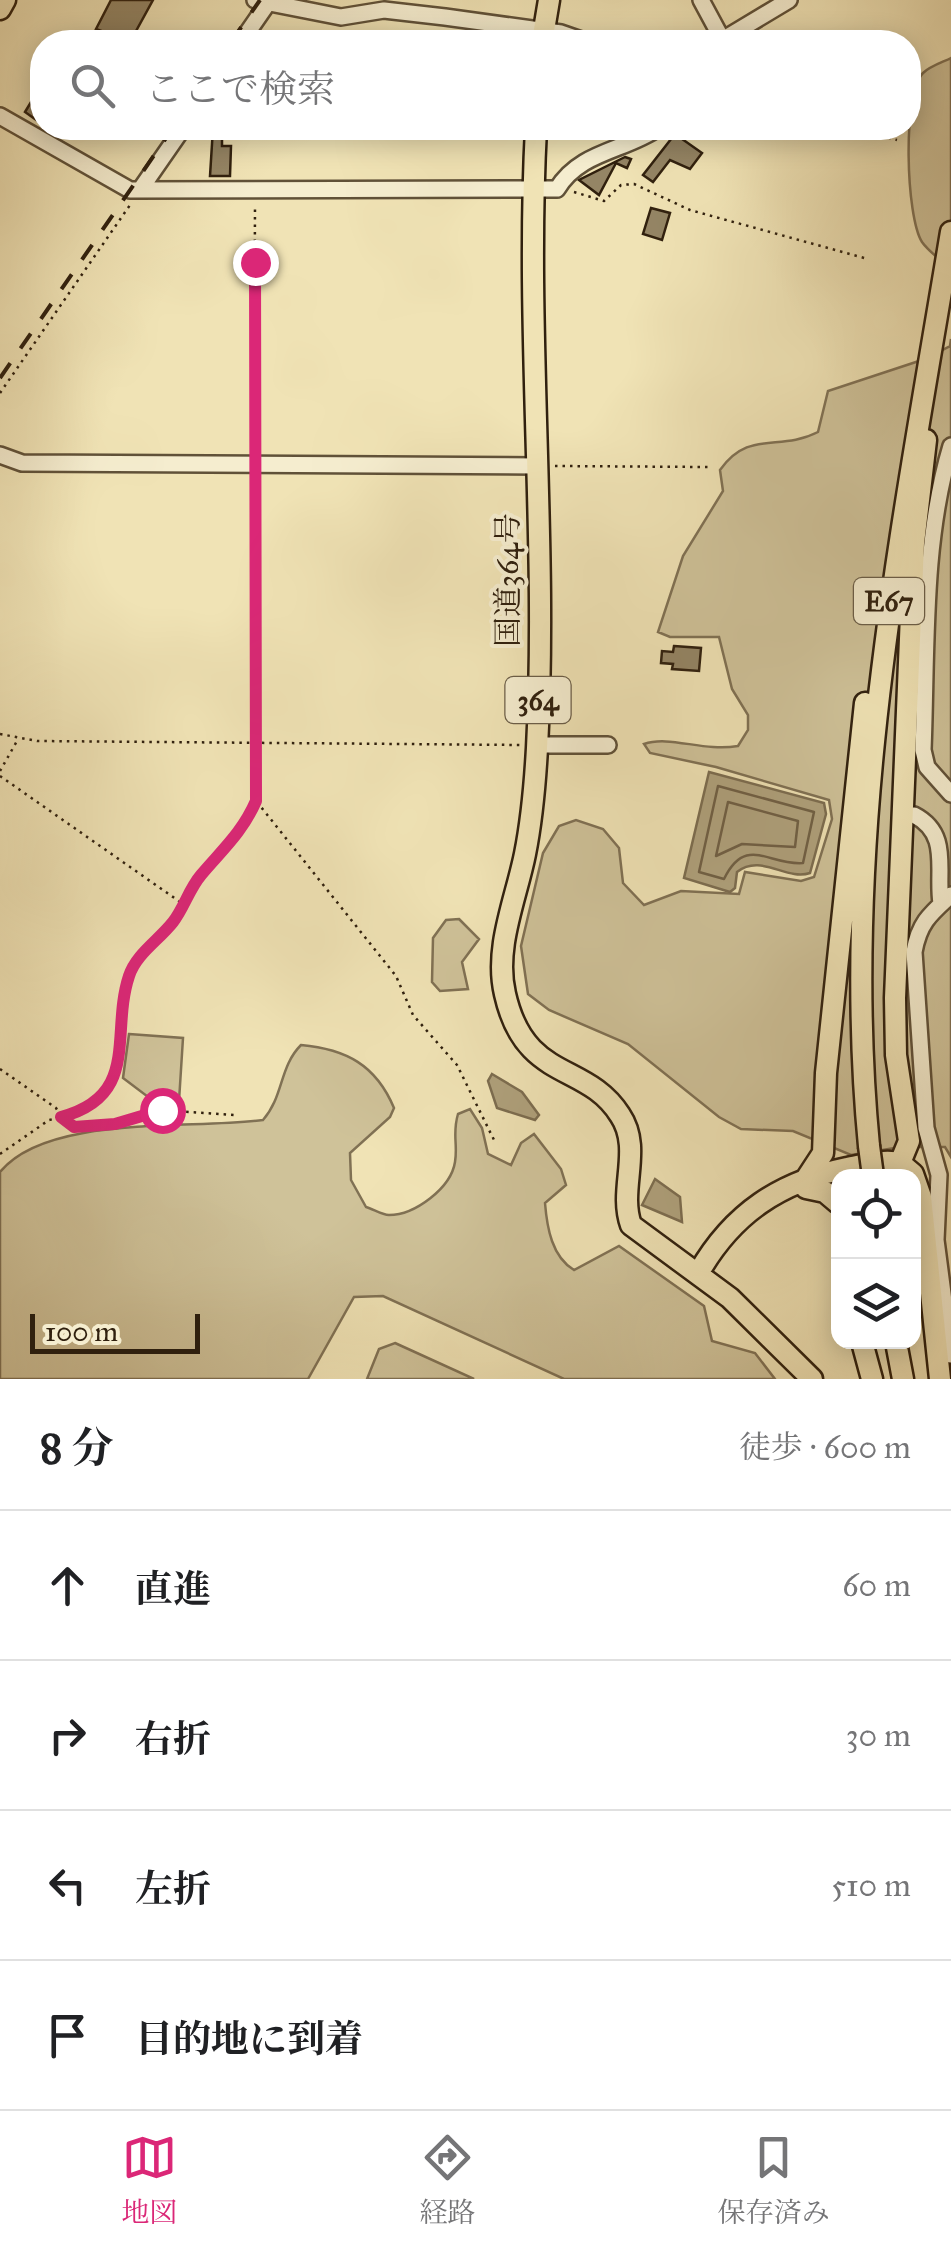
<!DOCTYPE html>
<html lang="ja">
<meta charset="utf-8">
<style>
body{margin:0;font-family:"IM FELL Great Primer","Noto Serif JP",serif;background:#f2f2f2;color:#202124}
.controls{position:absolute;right:30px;bottom:30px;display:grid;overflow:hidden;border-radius:20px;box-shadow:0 5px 25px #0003}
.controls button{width:90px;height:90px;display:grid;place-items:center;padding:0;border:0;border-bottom:2px solid #e0e0e0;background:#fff;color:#202124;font:50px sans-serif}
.scale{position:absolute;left:30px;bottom:25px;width:170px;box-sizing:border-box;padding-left:10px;border:5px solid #30200e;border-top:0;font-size:28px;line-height:35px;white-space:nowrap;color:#30200e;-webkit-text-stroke:8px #f5edcf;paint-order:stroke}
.stop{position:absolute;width:30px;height:30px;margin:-22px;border:8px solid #db2777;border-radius:50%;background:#fff}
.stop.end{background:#db2777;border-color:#fff;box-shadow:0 2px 10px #0008}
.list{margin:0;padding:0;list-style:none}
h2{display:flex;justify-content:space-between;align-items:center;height:130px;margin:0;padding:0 40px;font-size:42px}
h2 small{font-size:32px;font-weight:400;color:#757577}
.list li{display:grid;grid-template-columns:65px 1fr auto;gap:30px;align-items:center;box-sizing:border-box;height:150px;padding:0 40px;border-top:2px solid #e0e0e0}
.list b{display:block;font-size:38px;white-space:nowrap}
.list em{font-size:32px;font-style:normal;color:#757577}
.icon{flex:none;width:55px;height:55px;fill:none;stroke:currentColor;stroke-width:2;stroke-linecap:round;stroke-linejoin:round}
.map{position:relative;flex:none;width:951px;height:1379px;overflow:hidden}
.search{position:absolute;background:#fff;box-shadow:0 5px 25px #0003;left:30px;right:30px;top:30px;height:110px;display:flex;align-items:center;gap:25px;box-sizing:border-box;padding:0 35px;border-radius:40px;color:#757577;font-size:38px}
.sheet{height:730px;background:#fff}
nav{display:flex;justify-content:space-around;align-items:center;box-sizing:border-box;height:140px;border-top:2px solid #e0e0e0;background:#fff;font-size:28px;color:#757577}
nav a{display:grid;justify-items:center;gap:5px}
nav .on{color:#db2777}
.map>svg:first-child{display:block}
.green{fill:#cfc299;stroke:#807154;stroke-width:2.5}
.water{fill:#afa17c;stroke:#7c6d50;stroke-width:2.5}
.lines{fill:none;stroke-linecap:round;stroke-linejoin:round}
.shore{stroke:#706045;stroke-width:2.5}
.building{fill:#948565;stroke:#30200e;stroke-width:2.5}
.minor-casing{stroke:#605138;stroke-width:20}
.highway-casing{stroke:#30200e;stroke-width:25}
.path{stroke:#30200e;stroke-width:2.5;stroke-dasharray:2.5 5;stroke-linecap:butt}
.minor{stroke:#f5edcf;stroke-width:15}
.highway{stroke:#f0e3b5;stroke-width:20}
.rail{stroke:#30200e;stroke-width:4;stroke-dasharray:18 18;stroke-linecap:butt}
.highway-bridge-casing{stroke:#30200e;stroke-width:25;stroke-linecap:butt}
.highway-bridge{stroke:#f0e3b5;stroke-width:20}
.route{stroke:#db2777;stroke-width:12}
.labels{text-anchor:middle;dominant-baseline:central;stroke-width:8;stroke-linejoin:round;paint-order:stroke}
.shield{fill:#f5edcf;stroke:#6b5e48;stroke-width:2.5}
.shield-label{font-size:28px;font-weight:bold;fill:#30200e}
.street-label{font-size:30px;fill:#30200e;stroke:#f5edcf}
</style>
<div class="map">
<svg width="951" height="1379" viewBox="0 0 951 1379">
<rect width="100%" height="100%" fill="#f0e3b5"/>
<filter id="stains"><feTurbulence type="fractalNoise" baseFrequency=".002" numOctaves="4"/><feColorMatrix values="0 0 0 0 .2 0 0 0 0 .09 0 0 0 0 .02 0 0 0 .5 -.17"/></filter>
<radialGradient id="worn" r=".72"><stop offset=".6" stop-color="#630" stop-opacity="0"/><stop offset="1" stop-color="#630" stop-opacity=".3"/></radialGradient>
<path class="green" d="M 951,58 L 951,269 C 942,261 929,252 922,242 C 906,217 902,94 923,73 C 930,66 943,62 951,58 Z
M 951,339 L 951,1157 L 945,1147 L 901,1147 L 851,1155 L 793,1131 L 741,1129 L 719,1117 L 628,1044 L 549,1010 L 528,994 L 521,946 L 543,853 L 559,826 L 576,820 L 603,829 L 619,848 L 623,883 L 644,905 L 681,891 L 739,894 L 745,872 L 801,881 L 814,877 L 832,819 L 829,800 L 716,767 L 650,753 L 644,744 C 670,735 703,752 738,746 L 748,730 L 748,715 L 732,689 L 719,637 L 670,637 L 658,632 L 683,556 L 723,491 L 720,470 C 749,429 779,452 818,432 L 828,391 L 925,359 L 950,346 Z
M 459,919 L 479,939 L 462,962 L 468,989 L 440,991 L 432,982 L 433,938 L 446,920 Z
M 129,1034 L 183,1038 L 179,1101 L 160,1106 L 123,1078 Z
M 301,1045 C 346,1049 376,1065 394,1108 L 390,1117 L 350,1153 L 351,1180 L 366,1207 C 373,1209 382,1215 389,1215 C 415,1215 451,1188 455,1162 C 458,1144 452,1134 458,1114 L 470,1109 L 482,1128 L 488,1154 L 511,1165 L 521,1143 L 534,1134 L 561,1169 L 566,1185 L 545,1203 C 547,1228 552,1257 574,1270 L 619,1246 L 704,1306 L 712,1341 L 755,1353 L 775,1379 L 564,1379 L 383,1296 L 354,1297 L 308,1379 L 0,1379 L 0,1172 C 47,1114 191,1130 263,1120 C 284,1096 279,1067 301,1045 Z
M 395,1343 L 474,1379 L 367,1379 L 379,1349 Z"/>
<path class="water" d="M 709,772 L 824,803 L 826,814 L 810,873 C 786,881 761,853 737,872 L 735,888 L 730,892 L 684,878 Z
M 492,1074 L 522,1092 L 539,1115 L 535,1120 L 497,1108 L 488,1081 Z
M 655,1179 L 680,1197 L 682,1222 L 642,1205 Z"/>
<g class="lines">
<path class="shore" d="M 718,786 L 814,812 L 803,863 C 769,866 746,834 724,879 L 699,872 Z
M 728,802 L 798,821 L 795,847 L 742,844 L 716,856 Z"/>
</g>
<path class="building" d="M 111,0 L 153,0 L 130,42 L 96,29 Z
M 42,84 L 42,124 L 25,112 Z
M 213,128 L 222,128 L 222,146 L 231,146 L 230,176 L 210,176 Z
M 675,134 L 702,153 L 690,169 L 670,160 L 653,182 L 643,175 Z
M 625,157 L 631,159 L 627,168 L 616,163 L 599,195 L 579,180 Z
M 651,208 L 670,213 L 662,240 L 643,234 Z
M 674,646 L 701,648 L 699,671 L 672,669 L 673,664 L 661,663 L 662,651 L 673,652 Z"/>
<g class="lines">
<defs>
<path id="minor" d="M 255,0 L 341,17 L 384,10 L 445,17 L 561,33 L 587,42
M 701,0 L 722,39
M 241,42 L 270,0
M 719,42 L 789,0
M 0,116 L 130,190 L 557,189 C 580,151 625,151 658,128
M 140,190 L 183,128
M 951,446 C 922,542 927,649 923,750 L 927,767 L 951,794
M 0,455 L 22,463 L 537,466
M 537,745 L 608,745
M 914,815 C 951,834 936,870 941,903
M 951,895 C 930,914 919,923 914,952 L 926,1128 L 939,1175 L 936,1240 L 951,1355"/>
<path id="highway" d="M 0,9 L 5,0
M 542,42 L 549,0
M 536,128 C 525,334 548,542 537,748 C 535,784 532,819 525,854 C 516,899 494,948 505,994 C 525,1083 586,1061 620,1115 C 643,1149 618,1189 631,1225 L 730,1298 L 812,1379
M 869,1146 C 839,838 901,535 951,232
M 852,1176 L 900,1163 L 909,1141 L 896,1055 L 895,998 L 914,543 L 926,440
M 806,1179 L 823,1153 L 826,1073 L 865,703
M 806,1188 L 825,1192 L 838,1203
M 699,1272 C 733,1213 780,1182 847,1168 C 864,1165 883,1159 900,1163 L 913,1174 L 921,1197 L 940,1379
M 862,1342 L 872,1379
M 896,1342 L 903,1379"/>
</defs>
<use href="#minor" class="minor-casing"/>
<use href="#highway" class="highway-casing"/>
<path class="path" d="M 852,128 L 897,140
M 574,192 L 604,201 L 621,185 L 634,184 L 690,210 L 868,259
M 0,393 L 130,205
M 254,452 L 255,205
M 555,466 L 708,467
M 0,734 L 37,741 L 521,745
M 0,771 L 17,741
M 0,776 L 183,904
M 257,802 L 396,976 L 413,1015 L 457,1065 L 495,1142
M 0,1069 L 56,1108 L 65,1123 L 74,1127 L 115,1124 L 161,1110 L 234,1115
M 0,1154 L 49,1120 L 79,1113 L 106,1089 L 120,1059 L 129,974 L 173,923 L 200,877 L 229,848 L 256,801 L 254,480"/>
<use href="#minor" class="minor"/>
<use href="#highway" class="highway"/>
<path class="rail" d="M 231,42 L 260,0
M 0,378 L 173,128"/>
<defs>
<path id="highway-bridge" d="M 869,1146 L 873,1176"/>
</defs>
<use href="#highway-bridge" class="highway-bridge-casing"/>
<use href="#highway-bridge" class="highway-bridge"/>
</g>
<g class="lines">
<path class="route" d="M 162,1110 L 115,1124 L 74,1127 L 61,1117 C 141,1096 110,1033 129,976 C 136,954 159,940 173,922 C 184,908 189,889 201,875 C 222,850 242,833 256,801 L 255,262"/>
</g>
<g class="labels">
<g class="shield">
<rect x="854" y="578" width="70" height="46" rx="8"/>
<rect x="505.5" y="677" width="65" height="46" rx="8"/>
</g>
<g class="shield-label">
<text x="889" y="601">E67</text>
<text x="538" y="700">364</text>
</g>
<g class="street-label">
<text transform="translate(508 580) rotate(-90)">国道364号</text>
</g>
</g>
<rect width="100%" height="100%" filter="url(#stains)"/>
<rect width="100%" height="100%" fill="url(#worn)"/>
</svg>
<div class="controls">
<button><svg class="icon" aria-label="locate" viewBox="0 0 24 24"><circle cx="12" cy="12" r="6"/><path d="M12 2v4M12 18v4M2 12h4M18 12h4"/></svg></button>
<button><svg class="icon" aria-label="layers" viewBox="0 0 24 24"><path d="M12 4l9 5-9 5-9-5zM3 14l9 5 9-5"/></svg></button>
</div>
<div class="scale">100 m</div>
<div class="stop" style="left:162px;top:1110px"></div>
<div class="stop end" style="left:255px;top:262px"></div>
<div class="search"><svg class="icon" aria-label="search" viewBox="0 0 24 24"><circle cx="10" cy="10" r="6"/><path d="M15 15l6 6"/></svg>ここで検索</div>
</div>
<section class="sheet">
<h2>8 分<small>徒歩 · 600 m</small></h2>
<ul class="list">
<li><svg class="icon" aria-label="ahead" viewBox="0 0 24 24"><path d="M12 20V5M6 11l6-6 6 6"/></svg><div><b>直進</b></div><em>60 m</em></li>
<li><svg class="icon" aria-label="right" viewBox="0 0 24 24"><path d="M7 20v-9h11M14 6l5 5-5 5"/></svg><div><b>右折</b></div><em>30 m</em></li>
<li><svg class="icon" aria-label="left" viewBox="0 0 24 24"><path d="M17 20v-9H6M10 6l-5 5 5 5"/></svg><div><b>左折</b></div><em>510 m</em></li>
<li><svg class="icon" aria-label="arrive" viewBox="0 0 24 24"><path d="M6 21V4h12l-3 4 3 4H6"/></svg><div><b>目的地に到着</b></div></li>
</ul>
</section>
<nav>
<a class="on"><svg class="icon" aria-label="map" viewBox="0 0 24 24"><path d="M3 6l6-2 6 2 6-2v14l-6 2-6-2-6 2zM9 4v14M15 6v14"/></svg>地図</a>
<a><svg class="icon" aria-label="directions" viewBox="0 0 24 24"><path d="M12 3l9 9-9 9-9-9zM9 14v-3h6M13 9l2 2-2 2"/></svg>経路</a>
<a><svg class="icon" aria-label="saved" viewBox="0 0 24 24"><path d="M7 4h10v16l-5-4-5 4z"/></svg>保存済み</a>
</nav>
